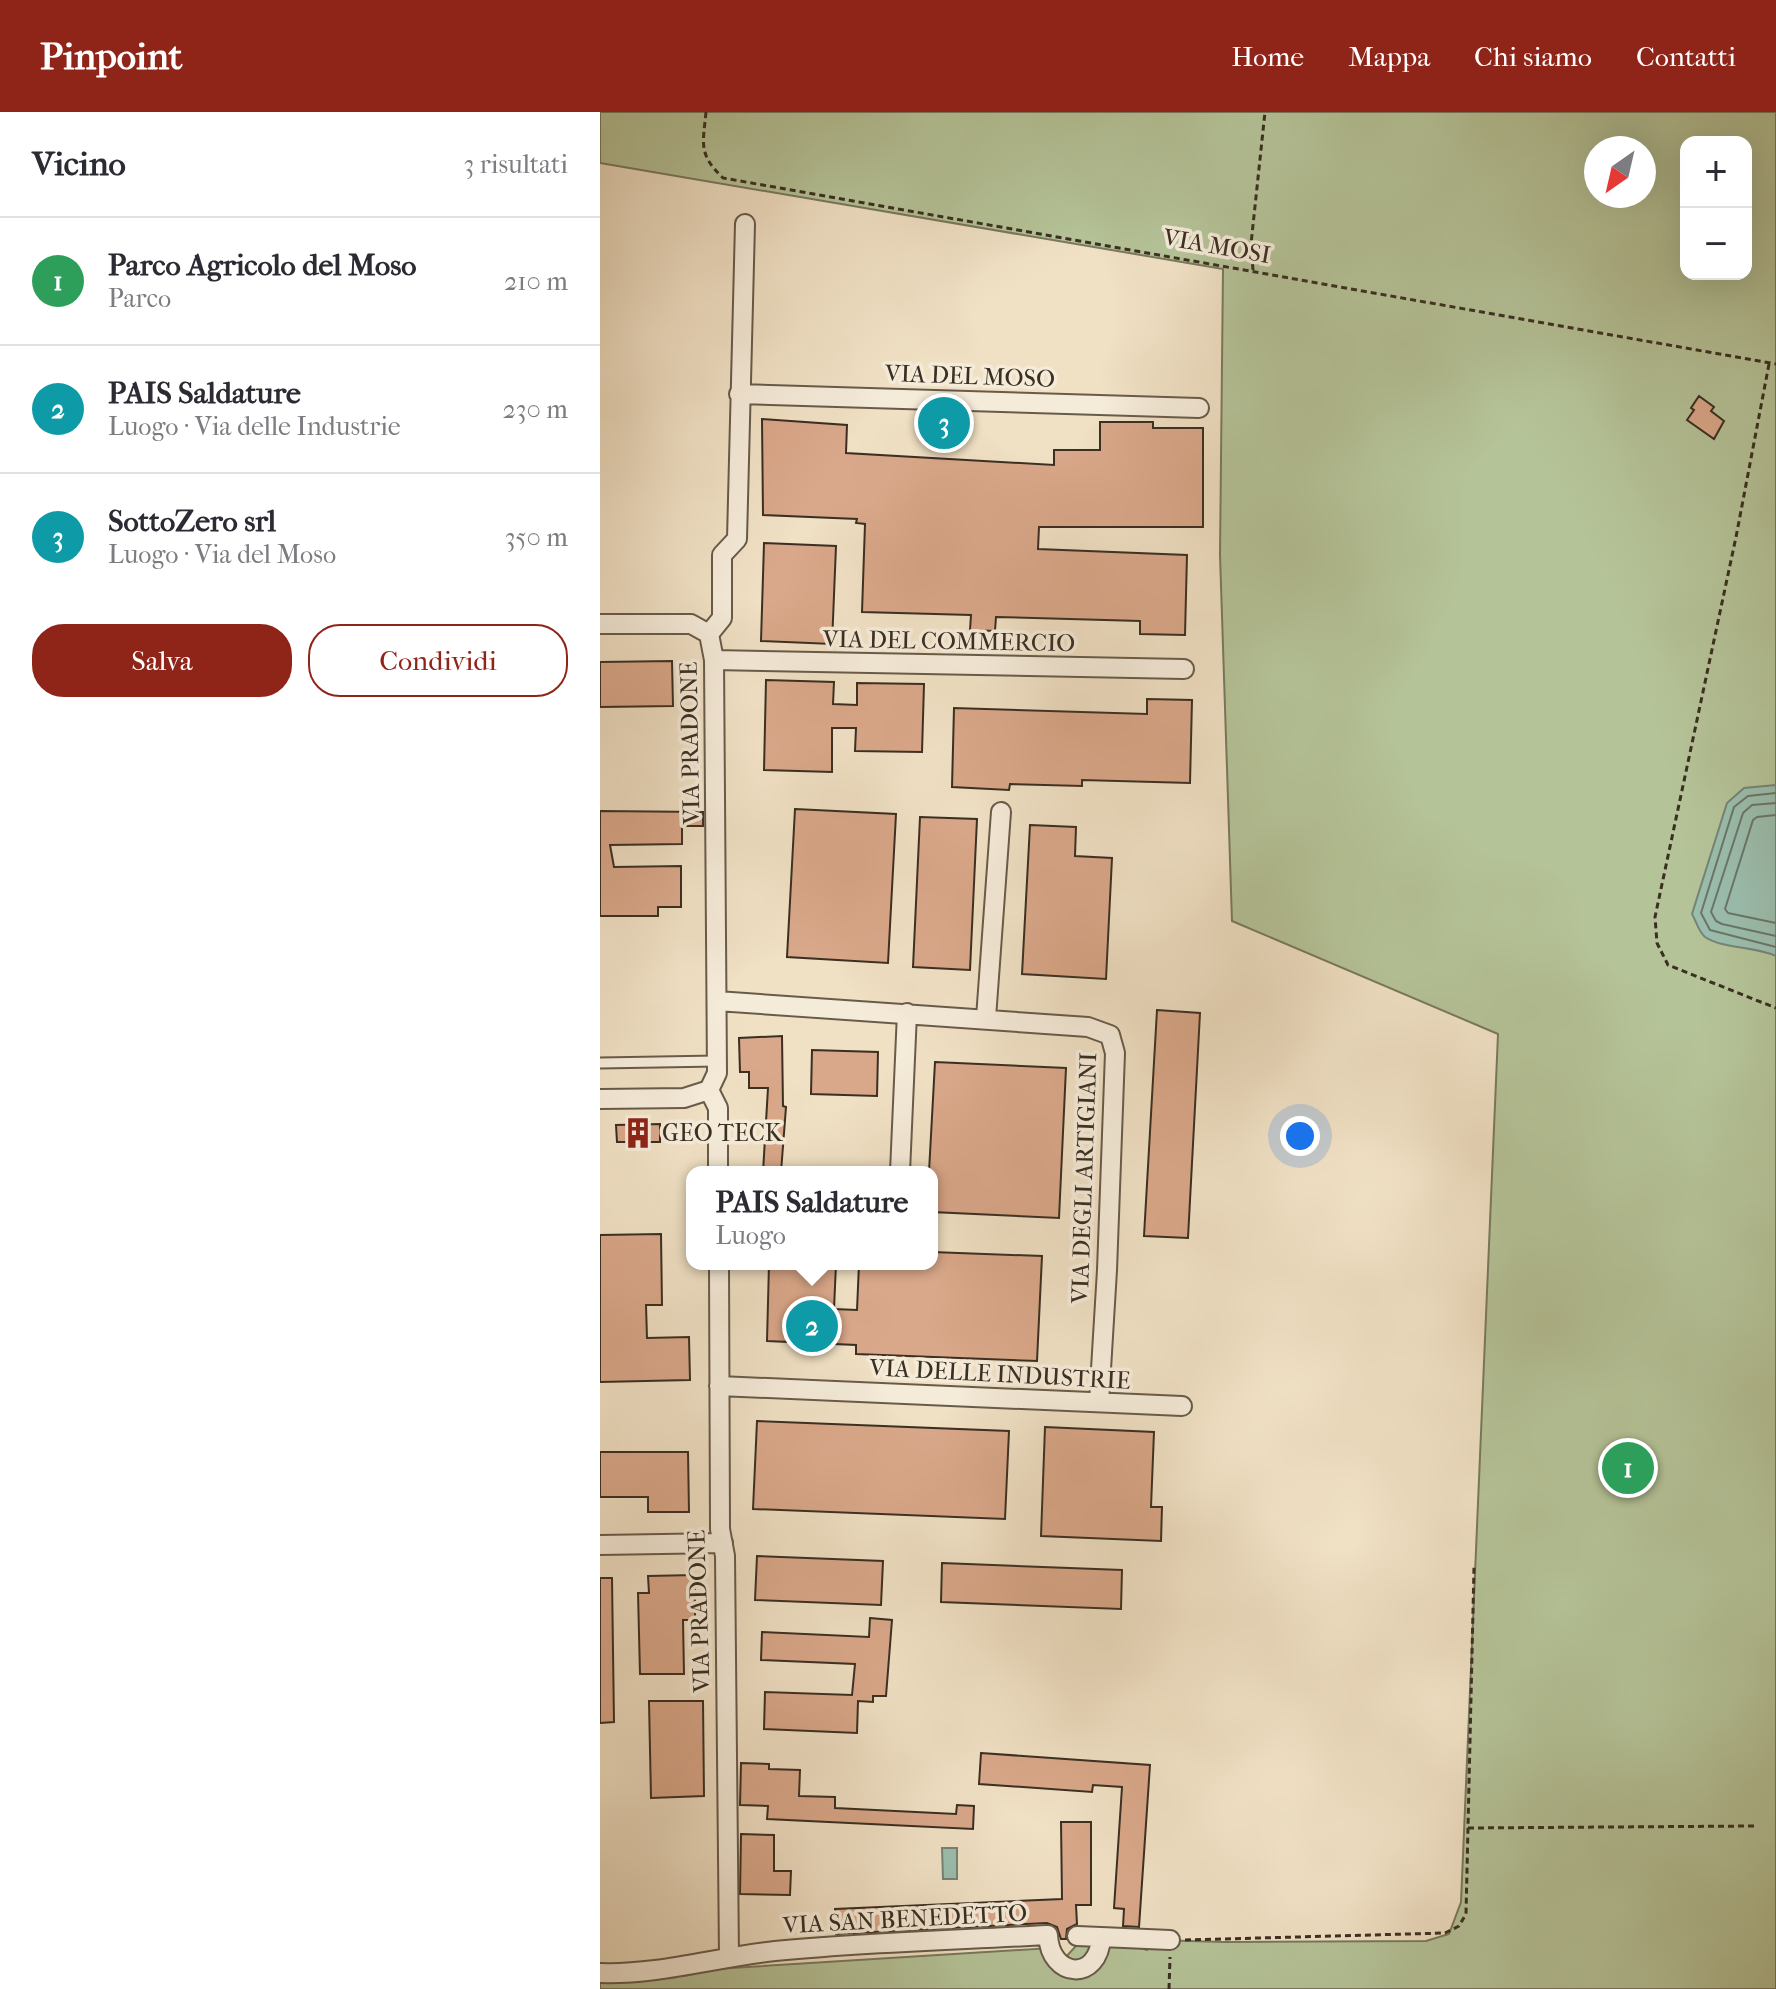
<!DOCTYPE html>
<html lang="it">
<meta charset="utf-8">
<style>
body{margin:0;font-family:"IM FELL French Canon",serif;background:#f7f7f7;color:#2b2b33}
.controls{position:absolute;right:24px;top:24px;display:grid;overflow:hidden;border-radius:16px;box-shadow:0 8px 32px #0002}
.controls button{width:72px;height:72px;display:grid;place-items:center;padding:0;border:0;border-bottom:2px solid #e1e1e2;background:#fff;color:#2b2b33;font:40px sans-serif}
.compass{position:absolute;left:984px;top:24px;width:72px;height:72px;border-radius:50%;background:#fff;box-shadow:0 8px 32px #0002;rotate:214deg}
.you{position:absolute;left:700px;top:1024px;width:28px;height:28px;margin:-20px;border:6px solid #fff;border-radius:50%;background:#1a73e8;box-shadow:0 0 0 12px #1a73e833}
.badge{display:grid;place-items:center;width:52px;height:52px;border-radius:50%;background:#8f2418;color:#fff;font-size:26px;font-weight:700}
.pin{position:absolute;translate:-50% -50%;border:4px solid #fff;box-shadow:0 2px 8px #0006}
.popup{position:absolute;left:86px;top:1054px;width:252px;height:104px;box-sizing:border-box;display:grid;place-content:center;border-radius:16px;background:#fff;filter:drop-shadow(0 2px 6px #0005);font-size:26px;white-space:nowrap;color:#7c7c81}
.popup b{font-size:30px;color:#2b2b33}
.popup::after{content:'';position:absolute;left:50%;top:100%;margin-left:-16px;border:16px solid transparent;border-top-color:#fff}
.list{margin:0;padding:0;list-style:none}
h2{display:flex;justify-content:space-between;align-items:center;height:104px;margin:0;padding:0 32px;font-size:34px}
h2 small{font-size:26px;font-weight:400;color:#7c7c81}
.list li{display:grid;grid-template-columns:52px 1fr auto;gap:24px;align-items:center;box-sizing:border-box;height:128px;padding:0 32px;border-top:2px solid #e1e1e2}
.list b{display:block;font-size:30px;white-space:nowrap}
.list p{margin:0;font-size:26px;white-space:nowrap;color:#7c7c81}
.list em{font-size:26px;font-style:normal;color:#7c7c81}
.actions{display:flex;gap:16px;padding:24px 32px}
.actions a{flex:1;padding:18px 0;border:2px solid #8f2418;border-radius:32px;text-align:center;font-size:28px;color:#8f2418}
.actions .main{background:#8f2418;color:#fff}
.map{position:relative;flex:none;width:1176px;height:1877px;overflow:hidden}
header{display:flex;align-items:center;gap:48px;box-sizing:border-box;height:112px;padding:0 40px;background:#8f2418;color:#fff}
header strong{font-size:38px}
nav{display:flex;gap:44px;margin-inline-start:auto;font-size:28px}
main{display:flex}
aside{flex:1;background:#fff}
.map>svg:first-child{display:block}
.green{fill:#b5c398;stroke:#78795d;stroke-width:2;fill-rule:evenodd}
.water{fill:#9bbeae;stroke:#748576;stroke-width:2}
.lines{fill:none;stroke-linecap:round;stroke-linejoin:round}
.shore{stroke:#6a7668;stroke-width:2}
.building{fill:#d9a789;stroke:#3a2f22;stroke-width:2}
.service-casing{stroke:#685b4a;stroke-width:13}
.minor-casing{stroke:#685b4a;stroke-width:22}
.path{stroke:#3a2f22;stroke-width:3;stroke-dasharray:6 4;stroke-linecap:butt}
.service{stroke:#f5ebd9;stroke-width:9}
.minor{stroke:#f5ebd9;stroke-width:18}
.labels{text-anchor:middle;dominant-baseline:central;stroke-width:7;stroke-linejoin:round;paint-order:stroke}
.street-label{font-size:24px;fill:#3a2f22;stroke:#f5ebd9}
.poi-label{font-size:24px;fill:#3a2f22;stroke:#f5ebd9;text-anchor:start}
</style>
<header>
<strong>Pinpoint</strong>
<nav><a>Home</a><a>Mappa</a><a>Chi siamo</a><a>Contatti</a></nav>
</header>
<main>
<aside>
<h2>Vicino<small>3 risultati</small></h2>
<ul class="list">
<li><span class="badge" style="background:#2e9e5b">1</span><div><b>Parco Agricolo del Moso</b><p>Parco</p></div><em>210 m</em></li>
<li><span class="badge" style="background:#0f9aa8">2</span><div><b>PAIS Saldature</b><p>Luogo · Via delle Industrie</p></div><em>230 m</em></li>
<li><span class="badge" style="background:#0f9aa8">3</span><div><b>SottoZero srl</b><p>Luogo · Via del Moso</p></div><em>350 m</em></li>
</ul>
<div class="actions"><a class="main">Salva</a><a>Condividi</a></div>
</aside>
<div class="map">
<svg width="1176" height="1877" viewBox="0 0 1176 1877">
<rect width="100%" height="100%" fill="#f0e0c4"/>
<filter id="stains"><feTurbulence type="fractalNoise" baseFrequency=".0025" numOctaves="4"/><feColorMatrix values="0 0 0 0 .2 0 0 0 0 .09 0 0 0 0 .02 0 0 0 .5 -.17"/></filter>
<radialGradient id="worn" r=".72"><stop offset=".6" stop-color="#630" stop-opacity="0"/><stop offset="1" stop-color="#630" stop-opacity=".3"/></radialGradient>
<path class="green" d="M 0,0 L 1176,0 L 1176,1877 L 0,1877 L 0,1867 L 83,1859 L 451,1836 L 463,1848 L 476,1834 C 500,1833 524,1829 547,1838 L 555,1828 L 624,1830 L 826,1829 L 849,1822 L 861,1790 L 898,922 L 632,809 L 620,443 L 623,157 L 0,51 ZM 1086,30 L 1146,30 L 1146,162 L 1086,162 ZM 996,36 L 1044,36 L 1044,84 L 996,84 Z"/>
<path class="water" d="M 1176,673 L 1176,844 C 1155,834 1123,837 1105,825 C 1099,820 1096,809 1092,802 L 1127,691 L 1144,676 Z
M 342,1736 L 357,1736 L 357,1767 L 343,1767 Z"/>
<g class="lines">
<path class="shore" d="M 1176,681 L 1148,684 L 1134,695 L 1101,801 L 1110,818 L 1176,835
M 1176,691 L 1152,693 L 1143,701 L 1111,800 L 1116,809 L 1122,812 L 1176,824
M 1176,703 L 1157,705 L 1153,708 L 1125,797 L 1128,801 L 1176,811"/>
</g>
<path class="building" d="M 1099,284 L 1114,295 L 1111,299 L 1124,309 L 1114,327 L 1087,308 L 1094,298 L 1091,296 Z
M 326,303 L 361,304 L 361,318 L 327,317 Z
M 162,307 L 247,313 L 246,341 L 454,353 L 454,338 L 500,338 L 500,310 L 553,310 L 553,316 L 603,316 L 603,415 L 439,415 L 438,437 L 587,443 L 585,523 L 540,522 L 540,509 L 396,505 L 395,519 L 370,518 L 371,503 L 262,500 L 265,412 L 256,411 L 257,407 L 163,403 Z
M 164,431 L 236,434 L 232,532 L 161,529 Z
M 72,549 L 73,594 L 0,595 L 0,550 Z
M 166,568 L 234,570 L 233,592 L 257,593 L 257,571 L 324,572 L 322,640 L 255,639 L 256,616 L 232,616 L 232,660 L 164,658 Z
M 547,587 L 592,588 L 590,671 L 482,668 L 482,674 L 410,672 L 409,678 L 352,675 L 354,596 L 547,602 Z
M 195,697 L 296,702 L 288,851 L 187,845 Z
M 0,699 L 103,700 L 103,714 L 82,714 L 82,732 L 10,733 L 14,755 L 81,754 L 81,795 L 58,795 L 58,804 L 0,804 Z
M 320,705 L 377,707 L 370,858 L 313,855 Z
M 430,713 L 476,715 L 475,744 L 512,746 L 506,867 L 422,862 Z
M 557,898 L 600,901 L 588,1126 L 544,1124 Z
M 182,924 L 183,994 L 186,995 L 181,1060 L 163,1060 L 168,976 L 149,976 L 149,960 L 140,960 L 139,926 Z
M 212,938 L 278,940 L 277,984 L 211,982 Z
M 335,950 L 466,956 L 459,1106 L 332,1100 L 332,1060 L 329,1060 Z
M 60,1012 L 60,1030 L 17,1030 L 16,1013 Z
M 61,1122 L 62,1193 L 46,1193 L 47,1226 L 89,1225 L 90,1268 L 0,1270 L 0,1123 Z
M 332,1140 L 442,1144 L 437,1249 L 256,1242 L 256,1233 L 167,1229 L 169,1152 L 236,1152 L 234,1197 L 257,1198 L 259,1152 L 332,1152 Z
M 157,1309 L 409,1319 L 405,1407 L 153,1397 Z
M 445,1315 L 554,1320 L 551,1395 L 562,1395 L 561,1429 L 441,1424 Z
M 0,1340 L 88,1340 L 89,1400 L 48,1400 L 48,1385 L 0,1385 Z
M 157,1444 L 283,1449 L 281,1493 L 155,1488 Z
M 342,1451 L 522,1458 L 521,1497 L 341,1490 Z
M 95,1463 L 95,1508 L 83,1508 L 84,1562 L 40,1562 L 38,1481 L 49,1481 L 48,1464 Z
M 0,1466 L 12,1466 L 14,1610 L 0,1611 Z
M 270,1506 L 292,1508 L 286,1584 L 273,1584 L 273,1590 L 258,1589 L 257,1621 L 164,1617 L 165,1580 L 252,1583 L 255,1552 L 161,1548 L 162,1520 L 269,1525 Z
M 49,1589 L 103,1589 L 104,1684 L 51,1686 Z
M 381,1641 L 550,1653 L 539,1815 L 523,1814 L 524,1797 L 514,1796 L 522,1675 L 493,1673 L 492,1680 L 379,1672 Z
M 141,1651 L 169,1652 L 169,1657 L 200,1658 L 199,1684 L 235,1685 L 235,1696 L 356,1702 L 357,1693 L 374,1694 L 373,1717 L 167,1707 L 168,1694 L 140,1693 Z
M 461,1710 L 491,1710 L 491,1793 L 476,1793 L 477,1812 L 467,1817 L 466,1827 L 461,1827 L 457,1815 L 447,1811 L 236,1822 L 235,1797 L 462,1787 Z
M 141,1722 L 174,1723 L 174,1759 L 191,1759 L 190,1783 L 140,1782 Z"/>
<g class="lines">
<defs>
<path id="service" d="M 0,951 L 117,949"/>
<path id="minor" d="M 139,282 L 599,296
M 0,512 L 91,512 L 109,522
M 114,548 L 584,557
M 117,889 L 488,915 L 510,923 L 515,941 L 507,1158 L 499,1290
M 386,906 L 401,700
M 0,987 L 84,986 L 109,978
M 118,1060 L 118,996 L 109,978 L 117,961 L 114,548 L 109,522 L 122,506 L 122,443 L 137,427 L 145,112
M 300,1060 L 307,901
M 119,1152 L 120,1417 L 125,1444 L 129,1844
M 119,1274 L 582,1294
M 0,1433 L 123,1431
M 477,1824 L 501,1825
M 0,1861 C 59,1863 117,1845 175,1839 C 265,1830 357,1828 448,1823 C 450,1867 499,1870 501,1825 L 570,1828"/>
</defs>
<use href="#service" class="service-casing"/>
<use href="#minor" class="minor-casing"/>
<path class="path" d="M 106,0 C 103,32 98,42 123,66 L 1176,252
M 653,158 L 651,132 L 665,0
M 1169,252 L 1136,425 L 1055,805 L 1057,831 L 1068,853 L 1176,896
M 868,1716 L 1154,1714
M 585,1828 L 845,1821 L 859,1814 L 866,1802 L 874,1455
M 569,1877 L 570,1845"/>
<use href="#service" class="service"/>
<use href="#minor" class="minor"/>
</g>
<defs>
<symbol id="building-bare" viewBox="-9 -9 18 18"><path d="M-4-6H4V6H1V3H-1V6H-4ZM-2.5-4.3h1.7v1.8h-1.7ZM.8-4.3h1.7v1.8H.8ZM-2.5-1h1.7V.8h-1.7ZM.8-1h1.7V.8H.8Z" fill="#8f2418" stroke="#f5ebd9" stroke-width="2.5" paint-order="stroke"/></symbol>
</defs>
<g fill-rule="evenodd">
<use href="#building-bare" x="16" y="999" width="44" height="44"/>
</g>
<g class="labels">
<g class="street-label">
<text transform="translate(617 134) rotate(10)">VIA MOSI</text>
<text transform="translate(370 264) rotate(2)">VIA DEL MOSO</text>
<text transform="translate(349 529) rotate(1)">VIA DEL COMMERCIO</text>
<text transform="translate(90 631) rotate(-91)">VIA PRADONE</text>
<text transform="translate(484 1066) rotate(-88)">VIA DEGLI ARTIGIANI</text>
<text transform="translate(400 1262) rotate(3)">VIA DELLE INDUSTRIE</text>
<text transform="translate(99 1499) rotate(-92)">VIA PRADONE</text>
<text transform="translate(305 1807) rotate(-3)">VIA SAN BENEDETTO</text>
</g>
<g class="poi-label">
<text x="62" y="1021">GEO TECK</text>
</g>
</g>
<rect width="100%" height="100%" filter="url(#stains)"/>
<rect width="100%" height="100%" fill="url(#worn)"/>
</svg>
<div class="controls">
<button>+</button>
<button>−</button>
</div>
<svg class="compass" viewBox="-18 -18 36 36"><path d="M0-13l5 13h-10z" fill="#e53935"/><path d="M0 13l5-13h-10z" fill="#7c7c81"/></svg>
<div class="you"></div>
<div class="pin badge" style="left:1028px;top:1356px;background:#2e9e5b">1</div>
<div class="pin badge" style="left:212px;top:1214px;background:#0f9aa8">2</div>
<div class="popup"><b>PAIS Saldature</b>Luogo</div>
<div class="pin badge" style="left:344px;top:311px;background:#0f9aa8">3</div>
</div>
</main>
